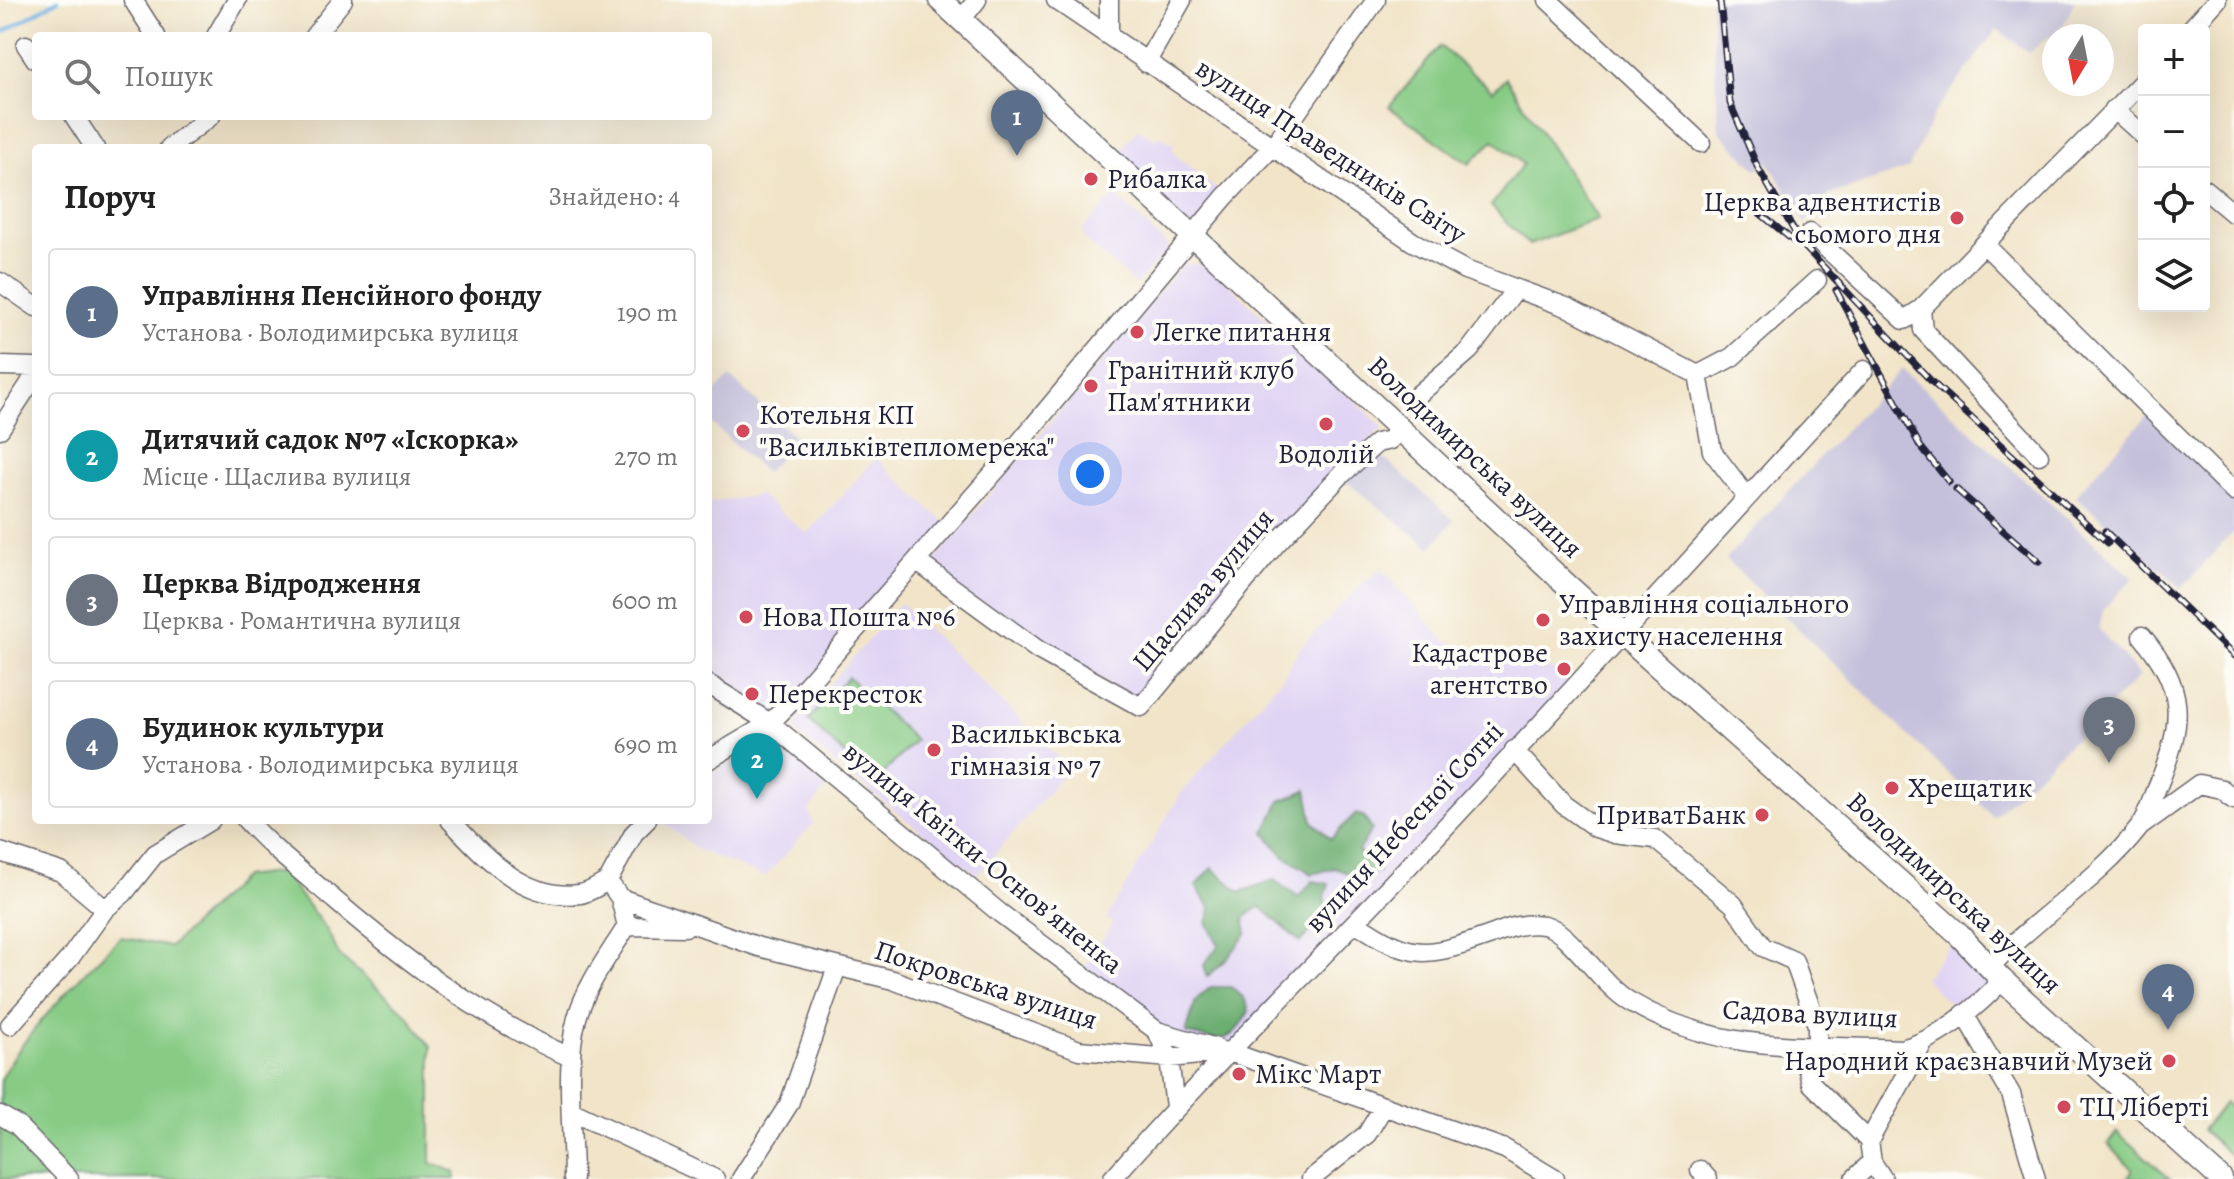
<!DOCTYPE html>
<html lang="uk">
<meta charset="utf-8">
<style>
body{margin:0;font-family:Alegreya,serif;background:#f2f2f2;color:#222}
.controls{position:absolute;right:24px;top:24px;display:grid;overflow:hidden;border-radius:8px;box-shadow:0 8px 32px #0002}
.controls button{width:72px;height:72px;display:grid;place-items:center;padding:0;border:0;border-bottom:2px solid #e0e0e0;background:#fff;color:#222;font:40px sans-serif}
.compass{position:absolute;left:2042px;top:24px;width:72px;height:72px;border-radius:50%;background:#fff;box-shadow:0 8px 32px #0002;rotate:190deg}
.you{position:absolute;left:1090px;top:474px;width:28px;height:28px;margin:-20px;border:6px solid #fff;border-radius:50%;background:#1a73e8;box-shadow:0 0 0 12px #1a73e833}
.badge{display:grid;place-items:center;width:52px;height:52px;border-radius:50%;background:#d1495b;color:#fff;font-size:26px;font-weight:700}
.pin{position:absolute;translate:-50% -66px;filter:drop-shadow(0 2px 4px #0008)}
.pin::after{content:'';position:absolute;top:42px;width:28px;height:24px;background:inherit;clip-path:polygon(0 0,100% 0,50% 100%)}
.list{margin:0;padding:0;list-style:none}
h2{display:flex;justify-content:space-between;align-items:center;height:104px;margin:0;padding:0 32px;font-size:34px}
h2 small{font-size:26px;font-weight:400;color:#767676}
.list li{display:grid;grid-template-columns:52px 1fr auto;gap:24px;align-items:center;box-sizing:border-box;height:128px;margin:0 16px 16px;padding:0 16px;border:2px solid #e0e0e0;border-radius:8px}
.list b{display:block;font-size:30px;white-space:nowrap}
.list p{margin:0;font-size:26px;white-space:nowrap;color:#767676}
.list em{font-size:26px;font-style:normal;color:#767676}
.icon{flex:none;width:44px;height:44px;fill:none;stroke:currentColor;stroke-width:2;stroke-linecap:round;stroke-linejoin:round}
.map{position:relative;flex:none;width:2234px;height:1179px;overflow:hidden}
.search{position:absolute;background:#fff;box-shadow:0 8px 32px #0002;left:32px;top:32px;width:680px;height:88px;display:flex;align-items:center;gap:20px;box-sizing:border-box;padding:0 28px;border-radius:8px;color:#767676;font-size:30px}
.panel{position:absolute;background:#fff;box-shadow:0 8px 32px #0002;left:32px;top:144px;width:680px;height:680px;border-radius:8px}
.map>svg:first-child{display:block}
.built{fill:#e0d4f4}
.industrial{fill:#c4c0db}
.green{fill:#87cb85;stroke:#547660;stroke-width:2}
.forest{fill:#6daf72;stroke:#486856;stroke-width:2}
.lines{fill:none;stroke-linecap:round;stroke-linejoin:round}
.stream{stroke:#6fb2e4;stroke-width:4}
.minor-casing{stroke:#6a666c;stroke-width:21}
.major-casing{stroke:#6a666c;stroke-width:25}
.minor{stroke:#fff;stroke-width:18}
.major{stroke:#fff;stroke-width:22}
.rail-casing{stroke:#22223b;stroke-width:7}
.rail{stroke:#fdfcf7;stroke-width:4;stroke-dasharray:12;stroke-linecap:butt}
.poi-dot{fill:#d1495b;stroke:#fdfcf7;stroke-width:3}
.labels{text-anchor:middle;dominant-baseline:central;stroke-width:8;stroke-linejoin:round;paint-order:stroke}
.street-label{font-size:28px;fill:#22223b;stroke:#fdfcf7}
.poi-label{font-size:28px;fill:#22223b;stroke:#fdfcf7;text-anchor:start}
</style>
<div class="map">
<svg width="2234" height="1179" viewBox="0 0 2234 1179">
<rect width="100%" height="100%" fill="#fdfcf7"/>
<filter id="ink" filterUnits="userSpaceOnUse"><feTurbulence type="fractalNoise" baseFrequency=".0125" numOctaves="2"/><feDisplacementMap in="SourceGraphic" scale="16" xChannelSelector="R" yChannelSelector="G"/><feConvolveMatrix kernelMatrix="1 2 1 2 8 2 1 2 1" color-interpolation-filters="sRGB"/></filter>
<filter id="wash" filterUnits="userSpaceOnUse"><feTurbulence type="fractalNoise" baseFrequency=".006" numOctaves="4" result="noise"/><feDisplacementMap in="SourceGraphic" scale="32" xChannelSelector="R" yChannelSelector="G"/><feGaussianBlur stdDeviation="1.8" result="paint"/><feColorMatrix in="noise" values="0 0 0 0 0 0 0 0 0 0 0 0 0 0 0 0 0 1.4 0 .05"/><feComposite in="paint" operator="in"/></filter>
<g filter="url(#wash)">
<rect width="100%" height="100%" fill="#f1e4c8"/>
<path class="built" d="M 1138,128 L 1155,140 L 1160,135 L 1173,144 L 1173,153 L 1225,197 L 1192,236 L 1113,161 Z
M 1115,195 L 1170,248 L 1136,285 L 1084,239 L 1083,229 Z
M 1183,264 L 1207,265 L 1383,427 L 1264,548 L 1134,698 L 1044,651 L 929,567 Z
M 876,458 L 947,525 L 777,716 L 708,669 L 708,637 L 715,627 L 708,567 L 708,503 L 760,495 L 807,534 Z
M 1381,569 L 1446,642 L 1559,671 L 1576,687 L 1230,1052 L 1176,1038 L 1080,974 L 1113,923 L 1106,919 L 1182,792 L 1283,677 L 1300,648 L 1359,587 Z
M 901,603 L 1069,768 L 977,875 L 795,732 L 798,720 Z
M 765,753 L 786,754 L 830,784 L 809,810 L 813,824 L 765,877 L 698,850 L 660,820 L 708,820 L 708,776 L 733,760 Z
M 1959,935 L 2002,980 L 1958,1012 L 1924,978 Z"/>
<path class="industrial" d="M 1711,0 L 2075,0 L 2064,24 L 2029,53 L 1997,29 L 1934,114 L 1909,168 L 1829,195 L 1805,223 L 1767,160 L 1757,170 L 1719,131 Z
M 1902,369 L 2133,578 L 2103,610 L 2099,629 L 2140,676 L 1993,817 L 1726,559 Z
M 730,377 L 797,439 L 765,473 L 708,420 L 708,400 Z
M 2152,410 L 2234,492 L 2234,531 L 2182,588 L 2075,496 Z
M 1375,450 L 1454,520 L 1431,548 L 1344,480 Z"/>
<path class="green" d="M 1440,46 L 1493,91 L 1506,78 L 1598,219 L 1529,245 L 1491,206 L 1523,164 L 1494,140 L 1469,164 L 1389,107 Z
M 848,677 L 915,740 L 875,783 L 808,720 Z
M 282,872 L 327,930 L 339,955 L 405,1012 L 431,1047 L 431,1163 L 455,1172 L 456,1179 L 0,1179 C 0,1158 0,1096 1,1080 C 16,1042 90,966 121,937 L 170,947 L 243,877 Z
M 2225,1103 L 2234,1110 L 2234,1158 L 2202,1130 Z
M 2117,1132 L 2170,1179 L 2127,1179 L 2132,1169 L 2108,1144 Z"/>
<path class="forest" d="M 1307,790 L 1313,822 L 1331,839 L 1355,814 L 1363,816 L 1372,829 L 1358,851 L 1379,871 L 1365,876 L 1355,869 L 1347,873 L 1335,868 L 1312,874 L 1284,856 L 1265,833 L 1280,801 Z
M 1212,868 L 1240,892 L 1274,880 L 1298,897 L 1313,881 L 1329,884 L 1324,899 L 1330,912 L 1300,942 L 1260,906 L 1244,918 L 1247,933 L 1226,960 L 1207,977 L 1204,965 L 1219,945 L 1207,923 L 1211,909 L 1196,886 Z
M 1211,987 L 1231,987 L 1244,998 L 1249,1011 C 1230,1046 1221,1042 1186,1033 L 1196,1000 Z"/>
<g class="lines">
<path class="stream" d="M 0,34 L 58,0"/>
</g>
</g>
<g filter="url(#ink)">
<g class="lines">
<defs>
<path id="minor" d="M 133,0 L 156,36
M 1056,0 L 1413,242 L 1465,270 L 1569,308 L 1698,375 L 1732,357 L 1817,280
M 1109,0 L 1109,34
M 1548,0 L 1701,143
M 961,20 L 977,0
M 2190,30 L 2217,0
M 216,36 L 237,0
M 314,36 L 343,0
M 26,45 L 36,60
M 1146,63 L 1182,0
M 2114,109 L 2144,136
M 74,116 L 95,148
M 169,148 L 211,116
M 2204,189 L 2234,214
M 1810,233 L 1904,320 L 1921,309 L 2144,80
M 1984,244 L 2234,492
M 0,282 L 36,307
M 1921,309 L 1923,330 L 2039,455
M 0,366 L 36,367
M 1698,375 L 1712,451 L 1747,497
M 1412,400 L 1469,351 L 1515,290
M 0,429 L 36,374
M 916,561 L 1038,650 L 1141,707 L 1276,544 L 1340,476 L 1377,443 L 1390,440 L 1401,429
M 708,684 L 770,723 L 1000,913 L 1157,1031 L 1169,1058 L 1175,1107
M 1514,750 L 1564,805 L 1596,828 L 1615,834 L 1655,839 L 1733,904 L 1763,947 L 1794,961 L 1817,1025 L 1817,1045
M 708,760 L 770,723 L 798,695 L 999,467 L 1225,197 L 1274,145 L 1376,0
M 246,820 C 274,851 306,875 337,902 C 411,965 483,1019 572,1058
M 450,820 C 485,857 523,901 580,894 C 589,893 600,885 608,881
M 2141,826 L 2199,784 L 2222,789 L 2234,799
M 0,852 L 61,872 L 105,909 L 70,958 L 10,1025
M 620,898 L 759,947 L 893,980 L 1079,1050 L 1169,1058 L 1230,1052 L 1505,1149 L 1555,1179
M 105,909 L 124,893 L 155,854 L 211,820
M 1355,922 C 1412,961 1426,958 1491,935 C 1509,928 1523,922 1544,925 C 1568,929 1601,985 1629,1001 C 1719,1055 1801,1044 1901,1049 C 1935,1042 1979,1006 2002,980
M 627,926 L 685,927
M 1991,966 C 2036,917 2098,881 2139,828 C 2149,816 2153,797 2159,783 C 2184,721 2186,689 2142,636
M 1964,1014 L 2011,1094 L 2036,1179
M 1157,1031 L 1216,1048
M 1802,1047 L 1811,1083 L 1869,1141 L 1872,1162 L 1883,1179
M 573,1112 L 715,1179
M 0,1115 L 17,1125 L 69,1179
M 1869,1141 L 1922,1045
M 1700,1170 L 1708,1179
M 573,1179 C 573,1131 564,1064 577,1018 C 586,985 609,955 627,926 L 620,898 L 608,881 L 634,833 L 647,820
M 741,1179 L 789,1104 L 837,967
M 1112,1179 C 1205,1073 1306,975 1403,872 C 1559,707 1710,537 1864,370
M 1311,1179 L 1367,1134 L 1384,1106
M 1854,1179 L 1872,1162"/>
<path id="major" d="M 940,0 L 1567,585 L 1959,935 L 2002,980 L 2221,1179"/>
</defs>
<use href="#minor" class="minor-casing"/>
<use href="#major" class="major-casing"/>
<use href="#minor" class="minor"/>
<use href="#major" class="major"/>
<defs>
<path id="rail" d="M 1720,0 L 1730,103 L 1757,166 L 1801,243 L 1932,382 L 2108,543
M 1745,201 L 1796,243
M 1836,290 L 1920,446 L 1949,482
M 1956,489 L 2039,562
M 2105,531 L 2234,656"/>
</defs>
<use href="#rail" class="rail-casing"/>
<use href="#rail" class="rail"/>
</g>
</g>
<g class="poi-dot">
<circle cx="1091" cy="179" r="8"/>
<circle cx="1957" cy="218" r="8"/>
<circle cx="1137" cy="332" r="8"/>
<circle cx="1091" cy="386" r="8"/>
<circle cx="1326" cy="424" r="8"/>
<circle cx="743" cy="431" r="8"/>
<circle cx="746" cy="617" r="8"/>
<circle cx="1543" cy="620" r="8"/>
<circle cx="1564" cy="669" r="8"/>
<circle cx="752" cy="694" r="8"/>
<circle cx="934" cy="750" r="8"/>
<circle cx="1892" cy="788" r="8"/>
<circle cx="1762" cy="815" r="8"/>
<circle cx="2169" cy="1061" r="8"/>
<circle cx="1239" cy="1074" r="8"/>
<circle cx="2064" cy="1107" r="8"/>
</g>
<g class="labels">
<g class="street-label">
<text transform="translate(1331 151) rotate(33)">вулиця Праведників Світу</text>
<text transform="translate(1475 457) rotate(43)">Володимирська вулиця</text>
<text transform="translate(1203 590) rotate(-50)">Щаслива вулиця</text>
<text transform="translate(1404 827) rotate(-47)">вулиця Небесної Сотні</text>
<text transform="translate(983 858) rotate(39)">вулиця Квітки-Основʼяненка</text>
<text transform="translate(1954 893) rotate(43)">Володимирська вулиця</text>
<text transform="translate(986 985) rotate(18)">Покровська вулиця</text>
<text transform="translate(1810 1014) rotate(3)">Садова вулиця</text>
</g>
<g class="poi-label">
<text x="1107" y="179">Рибалка</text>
<text x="1941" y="202" text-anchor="end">Церква адвентистів<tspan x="1941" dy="32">сьомого дня</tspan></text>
<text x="1153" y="332">Легке питання</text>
<text x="1107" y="370">Гранітний клуб<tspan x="1107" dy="32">Пам'ятники</tspan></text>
<text x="759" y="415">Котельня КП<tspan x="759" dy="32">"Васильківтепломережа"</tspan></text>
<text x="1326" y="454" text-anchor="middle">Водолій</text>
<text x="1559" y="604">Управління соціального<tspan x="1559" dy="32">захисту населення</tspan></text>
<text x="762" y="617">Нова Пошта №6</text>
<text x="1548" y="653" text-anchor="end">Кадастрове<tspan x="1548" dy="32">агентство</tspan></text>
<text x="768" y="694">Перекресток</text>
<text x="950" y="734">Васильківська<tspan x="950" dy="32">гімназія № 7</tspan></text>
<text x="1908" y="788">Хрещатик</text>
<text x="1746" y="815" text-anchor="end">ПриватБанк</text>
<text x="2153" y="1061" text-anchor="end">Народний краєзнавчий Музей</text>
<text x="1255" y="1074">Мікс Март</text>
<text x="2080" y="1107">ТЦ Ліберті</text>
</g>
</g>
</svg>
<div class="controls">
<button>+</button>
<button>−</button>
<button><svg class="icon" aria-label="locate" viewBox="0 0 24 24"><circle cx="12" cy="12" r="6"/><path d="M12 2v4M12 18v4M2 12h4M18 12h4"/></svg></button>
<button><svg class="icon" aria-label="layers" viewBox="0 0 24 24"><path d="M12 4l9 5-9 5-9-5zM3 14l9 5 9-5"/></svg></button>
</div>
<svg class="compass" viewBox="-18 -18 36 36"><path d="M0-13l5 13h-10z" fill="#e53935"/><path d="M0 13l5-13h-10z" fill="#767676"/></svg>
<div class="you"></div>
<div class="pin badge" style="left:1017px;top:156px;background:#5c6f8a">1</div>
<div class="pin badge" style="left:757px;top:799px;background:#0f9aa8">2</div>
<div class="pin badge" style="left:2109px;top:763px;background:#6b7280">3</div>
<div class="pin badge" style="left:2168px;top:1030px;background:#5c6f8a">4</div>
<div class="search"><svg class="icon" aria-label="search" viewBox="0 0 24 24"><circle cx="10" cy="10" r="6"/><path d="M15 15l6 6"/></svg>Пошук</div>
<section class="panel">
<h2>Поруч<small>Знайдено: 4</small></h2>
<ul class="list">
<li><span class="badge" style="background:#5c6f8a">1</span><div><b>Управління Пенсійного фонду</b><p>Установа · Володимирська вулиця</p></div><em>190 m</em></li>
<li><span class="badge" style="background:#0f9aa8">2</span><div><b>Дитячий садок №7 «Іскорка»</b><p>Місце · Щаслива вулиця</p></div><em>270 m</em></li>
<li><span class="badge" style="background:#6b7280">3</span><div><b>Церква Відродження</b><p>Церква · Романтична вулиця</p></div><em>600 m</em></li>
<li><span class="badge" style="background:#5c6f8a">4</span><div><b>Будинок культури</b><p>Установа · Володимирська вулиця</p></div><em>690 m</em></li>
</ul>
</section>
</div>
